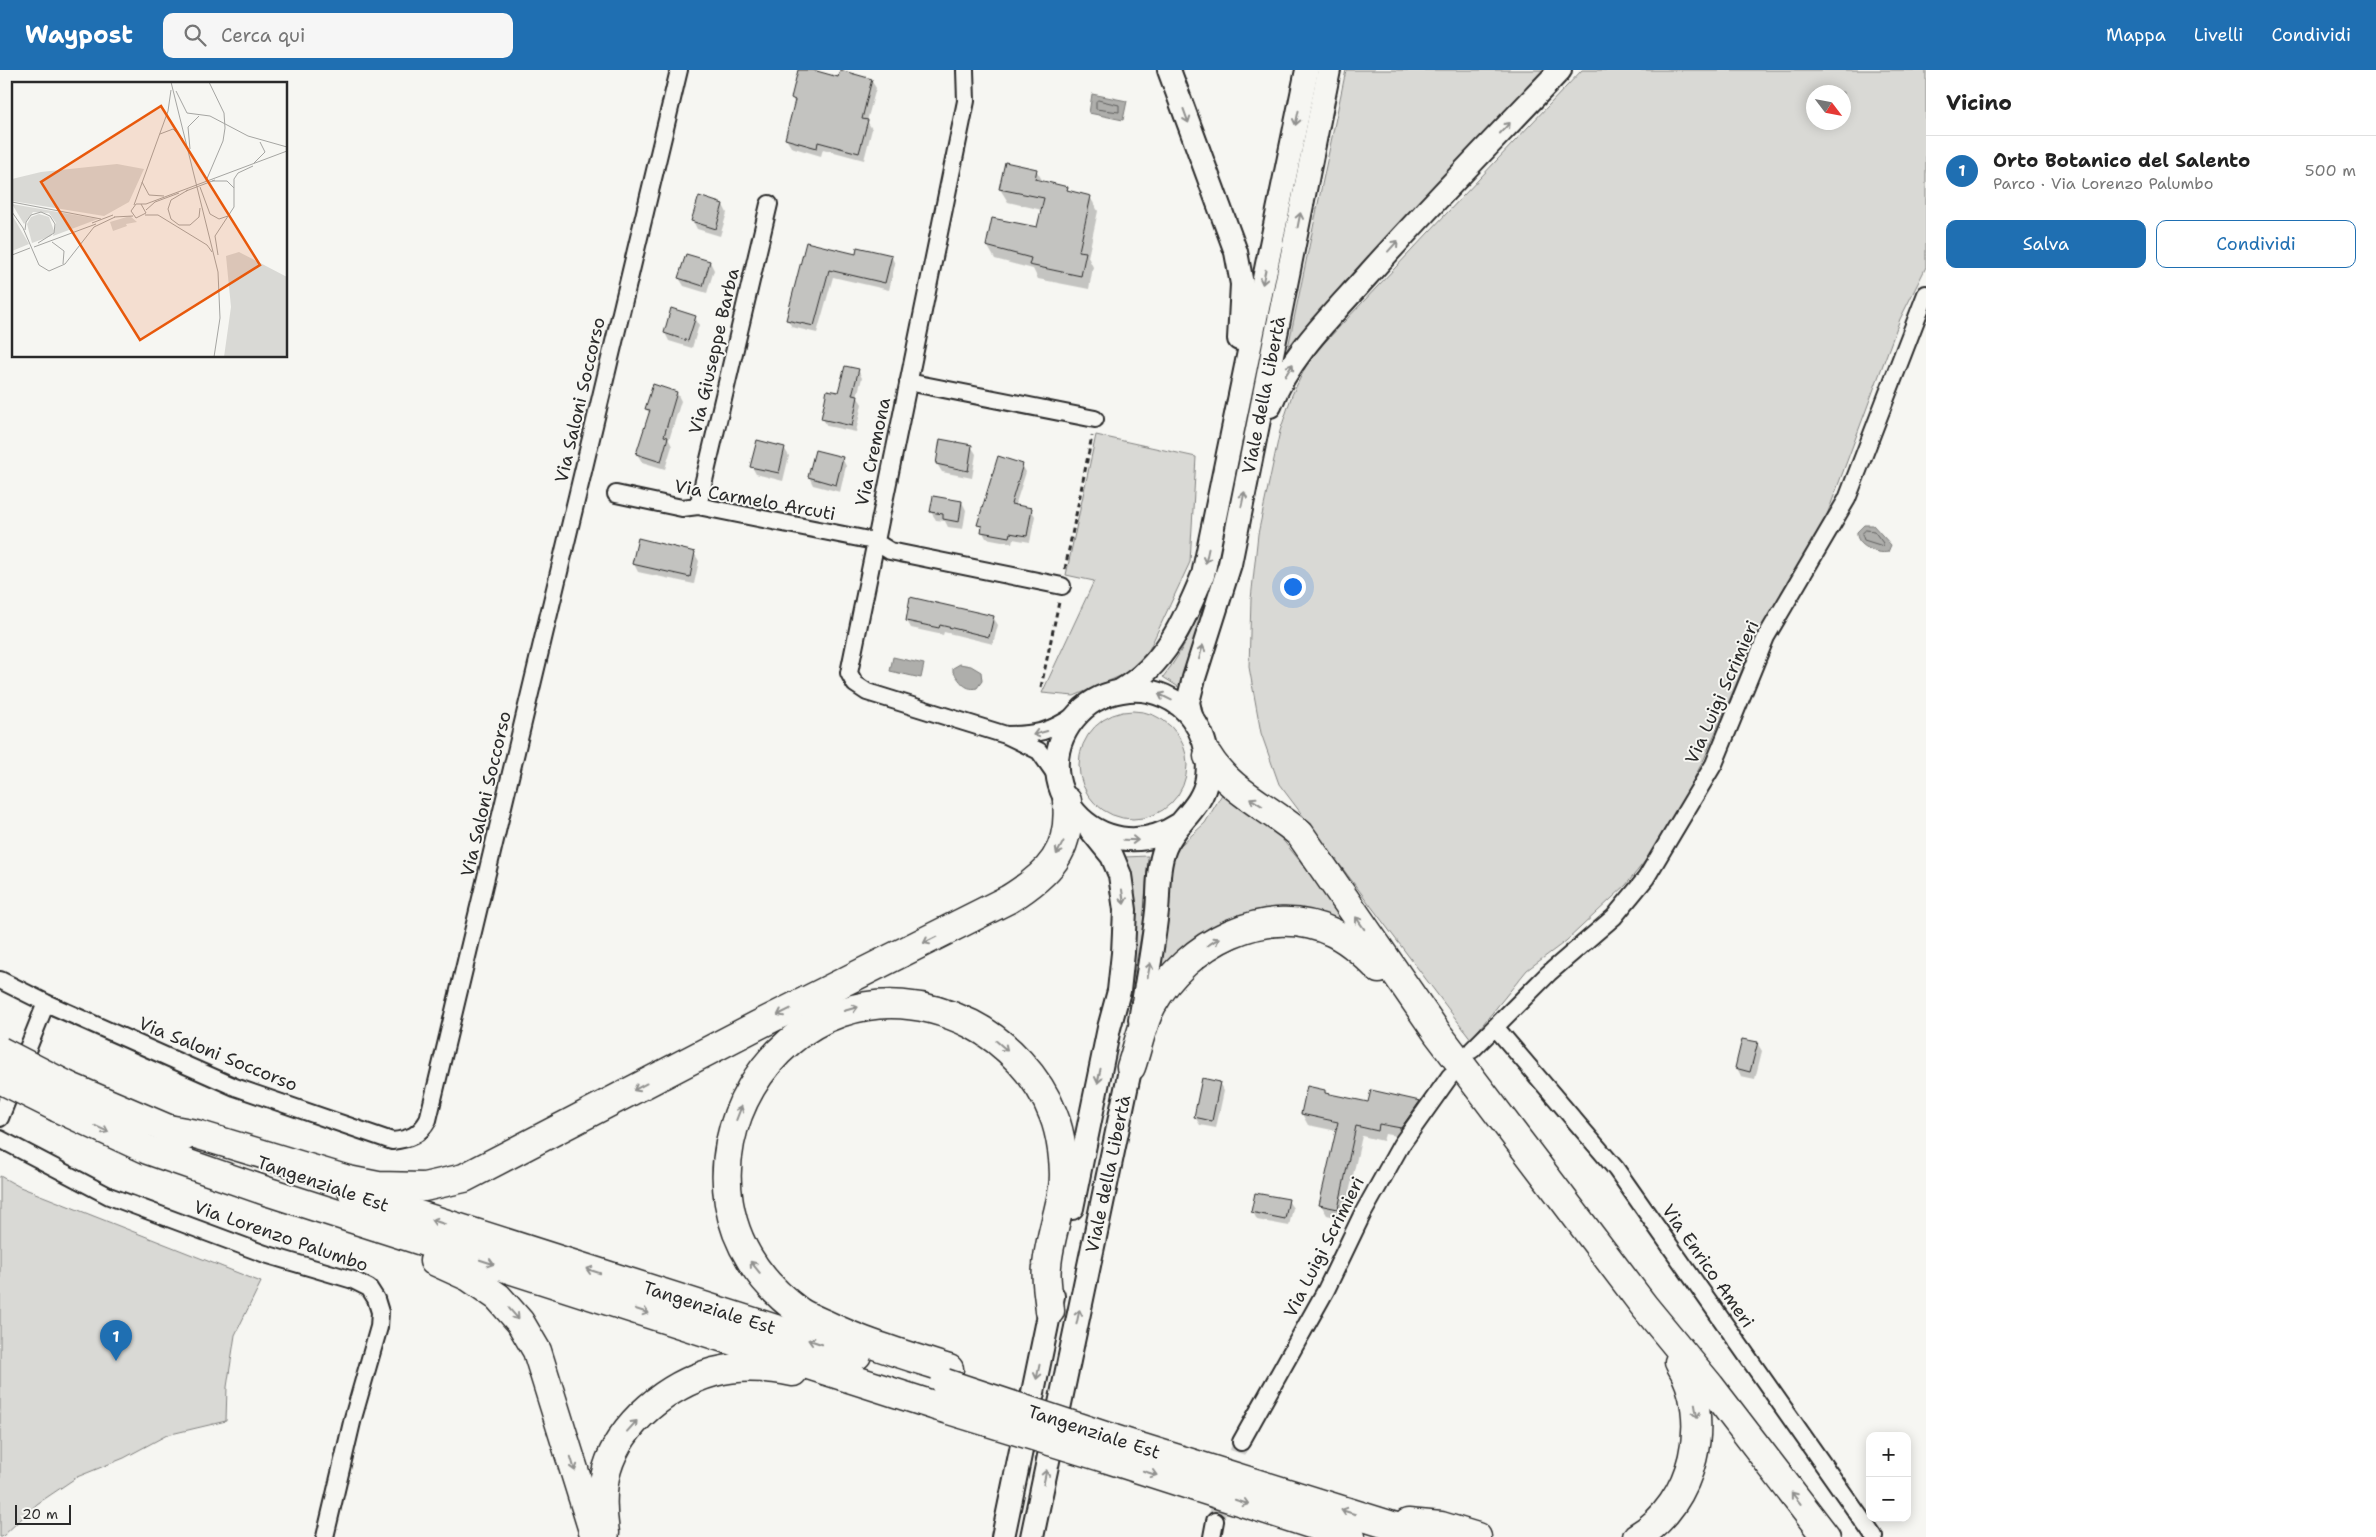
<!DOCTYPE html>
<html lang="it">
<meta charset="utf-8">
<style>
body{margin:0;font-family:"Shantell Sans",sans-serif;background:#f6f6f6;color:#222}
.controls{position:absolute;right:15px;bottom:15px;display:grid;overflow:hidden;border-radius:10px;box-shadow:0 2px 12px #0003}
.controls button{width:45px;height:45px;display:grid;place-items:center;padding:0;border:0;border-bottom:1px solid #e0e0e0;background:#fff;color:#222;font:25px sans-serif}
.compass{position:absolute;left:1806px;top:15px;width:45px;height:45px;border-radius:50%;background:#fff;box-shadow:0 2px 12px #0003;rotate:122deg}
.scale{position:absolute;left:15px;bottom:12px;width:56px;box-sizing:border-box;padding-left:5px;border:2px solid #2b2b2b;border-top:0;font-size:14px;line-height:18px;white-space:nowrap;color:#2b2b2b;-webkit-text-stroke:4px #f6f6f2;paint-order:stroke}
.you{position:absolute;left:1292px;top:516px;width:18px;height:18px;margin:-12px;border:4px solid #fff;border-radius:50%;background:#1a73e8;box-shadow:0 0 0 8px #1a73e833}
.badge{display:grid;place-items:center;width:32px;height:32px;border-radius:50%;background:#1f6fb2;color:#fff;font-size:16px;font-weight:700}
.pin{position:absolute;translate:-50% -41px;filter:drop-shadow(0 1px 2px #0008)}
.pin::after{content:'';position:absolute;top:26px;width:18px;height:15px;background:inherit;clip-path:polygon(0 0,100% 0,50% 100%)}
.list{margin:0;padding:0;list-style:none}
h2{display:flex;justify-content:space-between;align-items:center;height:65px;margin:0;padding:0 20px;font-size:21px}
h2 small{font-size:16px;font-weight:400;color:#767676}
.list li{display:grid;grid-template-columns:32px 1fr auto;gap:15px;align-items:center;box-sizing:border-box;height:70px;padding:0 20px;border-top:1px solid #e0e0e0}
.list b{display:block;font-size:19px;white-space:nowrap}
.list p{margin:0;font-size:16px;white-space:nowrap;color:#767676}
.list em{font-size:16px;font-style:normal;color:#767676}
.actions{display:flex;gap:10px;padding:15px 20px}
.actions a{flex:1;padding:11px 0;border:1px solid #1f6fb2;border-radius:10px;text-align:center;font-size:18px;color:#1f6fb2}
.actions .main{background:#1f6fb2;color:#fff}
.icon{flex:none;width:28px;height:28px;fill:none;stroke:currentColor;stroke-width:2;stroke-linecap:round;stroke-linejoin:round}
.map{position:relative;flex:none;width:1926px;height:1467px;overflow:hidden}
header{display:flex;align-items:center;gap:30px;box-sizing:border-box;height:70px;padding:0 25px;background:#1f6fb2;color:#fff}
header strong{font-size:24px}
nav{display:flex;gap:28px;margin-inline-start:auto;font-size:18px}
.search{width:350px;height:45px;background:#f6f6f6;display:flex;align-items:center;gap:12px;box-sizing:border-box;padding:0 18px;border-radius:10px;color:#767676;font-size:19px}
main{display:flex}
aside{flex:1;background:#fff}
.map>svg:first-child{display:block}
.green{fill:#d9d9d5;stroke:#828280;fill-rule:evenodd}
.water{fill:#aeaeab;stroke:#7a7a78}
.shadow{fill:#0003}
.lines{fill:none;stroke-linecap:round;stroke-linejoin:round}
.shore{stroke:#5f5f5e;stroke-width:1}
.building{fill:#c3c3c0;stroke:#2b2b2b}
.street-tunnel{stroke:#cdcdca;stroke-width:16;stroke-dasharray:16 8;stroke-linecap:butt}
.street-casing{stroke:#2b2b2b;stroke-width:20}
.secondary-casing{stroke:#2b2b2b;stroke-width:26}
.highway-casing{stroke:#2b2b2b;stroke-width:31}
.path{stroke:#2b2b2b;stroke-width:3;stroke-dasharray:5 4;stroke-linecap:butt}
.street{stroke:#f6f6f2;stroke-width:16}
.secondary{stroke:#f6f6f2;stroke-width:22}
.highway{stroke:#f6f6f2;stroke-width:28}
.highway-bridge-casing{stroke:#2b2b2b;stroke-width:31;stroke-linecap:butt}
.highway-bridge{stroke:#f6f6f2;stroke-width:28}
.oneway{stroke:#90908e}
.labels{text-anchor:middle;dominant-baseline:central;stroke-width:4;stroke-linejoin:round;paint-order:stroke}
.street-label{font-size:18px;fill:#2b2b2b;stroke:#f6f6f2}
.inset-road{fill:none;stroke:#a5a5a2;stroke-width:1}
.view{fill:#e8590c;fill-opacity:0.15;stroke:#e8590c;stroke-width:2.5}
.inset-edge{fill:none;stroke:#2b2b2b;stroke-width:2.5}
</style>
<header>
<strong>Waypost</strong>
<div class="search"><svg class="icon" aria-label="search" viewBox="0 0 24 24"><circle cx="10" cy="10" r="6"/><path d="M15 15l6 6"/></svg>Cerca qui</div>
<nav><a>Mappa</a><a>Livelli</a><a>Condividi</a></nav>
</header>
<main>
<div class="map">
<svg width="1926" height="1467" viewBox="0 0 1926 1467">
<rect width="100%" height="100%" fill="#f6f6f2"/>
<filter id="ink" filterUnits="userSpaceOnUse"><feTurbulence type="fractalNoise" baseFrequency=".02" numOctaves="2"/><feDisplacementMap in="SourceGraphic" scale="10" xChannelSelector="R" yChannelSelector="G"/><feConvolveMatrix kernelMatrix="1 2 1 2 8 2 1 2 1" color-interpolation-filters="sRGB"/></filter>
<g filter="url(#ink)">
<path class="green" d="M 1346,0 L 1545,0 L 1285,292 Z
M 1582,0 L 1926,0 L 1926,197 L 1900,249 L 1825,450 L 1772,540 L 1745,593 L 1705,687 L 1664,767 L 1626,815 L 1566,871 L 1527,900 L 1471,969 L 1279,714 L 1261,663 L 1249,597 L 1251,529 L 1258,464 L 1280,361 L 1292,325 L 1310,288 ZM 1814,22 L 1844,22 L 1844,52 L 1814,52 Z
M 1096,365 L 1196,387 L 1190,492 L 1141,597 L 1074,626 L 1042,623 L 1094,511 L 1066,505 Z
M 1215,502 L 1219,503 L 1180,618 L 1163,607 C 1188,576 1201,539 1215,502 Z
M1079 695a54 54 0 1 1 108 0a54 54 0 1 1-108 0Z
M 1224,721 L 1268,752 L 1358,862 L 1303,843 L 1156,912 L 1172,783 L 1205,753 Z
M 1148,786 L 1143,855 L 1128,936 L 1126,937 L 1125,787 Z
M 0,1106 L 20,1117 L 261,1212 L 235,1265 L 227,1317 L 226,1351 L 167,1365 L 124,1388 L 77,1407 L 37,1434 L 2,1467 L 0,1467 Z"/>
<path class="water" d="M 1092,24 L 1127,31 L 1123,50 L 1089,43 Z
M 1864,455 L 1873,455 L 1891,475 L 1888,482 C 1877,485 1855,475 1857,462 Z
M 893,587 L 924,594 L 921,608 L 890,601 Z
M 960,594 L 971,596 L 981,602 L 982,611 L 977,618 C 964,621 960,610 953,602 L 953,598 Z"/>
<path class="shadow" d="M 800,0 L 808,0 L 839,8 L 871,10 L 876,18 L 867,51 L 872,59 L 864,90 L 823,79 L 821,86 L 791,77 L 786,69 L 795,34 L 792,28 Z
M 1036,100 L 1044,113 L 1067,118 L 1069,122 L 1090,127 L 1098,141 L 1088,187 L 1093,197 L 1089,219 L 1038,209 L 1033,199 L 995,189 L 987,175 L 1038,159 L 1042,140 L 1008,132 L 1000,119 Z
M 723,135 L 727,143 L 720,166 L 697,159 L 693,151 Z
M 807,173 L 857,185 L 891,186 L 895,194 L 889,220 L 833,207 L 817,263 L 792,257 L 787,249 Z
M 710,192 L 714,200 L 707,223 L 684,216 L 679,208 Z
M 695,247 L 699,255 L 692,278 L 669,271 L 665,263 Z
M 858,300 L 862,308 L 857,326 L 862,334 L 856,362 L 827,356 L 823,349 L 839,323 Z
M 677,323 L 681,331 L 669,370 L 672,376 L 665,399 L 642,392 L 637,384 L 650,344 L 646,339 Z
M 971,376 L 976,384 L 972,408 L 942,402 L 937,394 Z
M 784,378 L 789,386 L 783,411 L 756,404 L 752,397 Z
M 816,382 L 842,388 L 846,396 L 840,422 L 813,415 L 809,407 Z
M 1022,395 L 1026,402 L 1015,436 L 1031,439 L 1035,446 L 1030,472 L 1013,469 L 1012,473 L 986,468 L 979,455 Z
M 962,432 L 966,440 L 963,459 L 948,457 L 945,451 L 936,450 L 931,442 Z
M 694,483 L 699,491 L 694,514 L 638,502 L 634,494 Z
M 993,547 L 998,555 L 993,574 L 944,562 L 943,565 L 911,558 L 907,551 Z
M 1757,973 L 1762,981 L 1755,1009 L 1741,1006 L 1737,998 Z
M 1219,1013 L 1224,1021 L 1216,1058 L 1200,1055 L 1195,1047 Z
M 1325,1021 L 1327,1025 L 1369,1034 L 1419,1032 L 1425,1042 L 1407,1068 L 1385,1064 L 1383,1071 L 1362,1066 L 1343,1149 L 1327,1145 L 1321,1135 L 1337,1061 L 1308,1055 L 1302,1044 Z
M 1288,1131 L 1293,1138 L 1289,1156 L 1257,1150 L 1253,1142 Z"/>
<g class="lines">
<path class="shore" d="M 1098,30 L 1119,35 L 1119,42 L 1096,39 L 1096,32 Z
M 1866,460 L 1874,461 L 1883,473 L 1883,476 L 1864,470 L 1862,464 Z"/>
</g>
<path class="building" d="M 798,0 L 813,0 L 838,7 L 840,0 L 872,9 L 862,49 L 868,50 L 859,83 L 818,72 L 817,78 L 785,69 L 795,30 L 791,28 Z
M 1005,92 L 1037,99 L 1035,109 L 1068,117 L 1067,120 L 1091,126 L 1079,181 L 1086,182 L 1081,206 L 1029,195 L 1031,188 L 986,176 L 992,148 L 1037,157 L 1044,128 L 999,119 Z
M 699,126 L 723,134 L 716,159 L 691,151 Z
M 806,172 L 856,184 L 857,177 L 892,185 L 885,213 L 829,200 L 814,256 L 786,250 Z
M 686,184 L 710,191 L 703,216 L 678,208 Z
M 671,238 L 696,246 L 688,271 L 664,263 Z
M 845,296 L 859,299 L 852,325 L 858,326 L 852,356 L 821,349 L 827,320 L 838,322 Z
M 653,314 L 677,322 L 664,366 L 668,367 L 661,392 L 636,384 L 650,340 L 645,339 Z
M 940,369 L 972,375 L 968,401 L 936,394 Z
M 757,370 L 785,377 L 779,403 L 750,397 Z
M 815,380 L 843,387 L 836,415 L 808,407 Z
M 998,386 L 1023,394 L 1011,434 L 1032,438 L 1027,466 L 1010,463 L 1009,467 L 981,462 L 982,456 L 977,455 Z
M 933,426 L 962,431 L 959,452 L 943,449 L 943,444 L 930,442 Z
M 638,468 L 695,482 L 690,507 L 632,494 Z
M 910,527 L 994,546 L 989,567 L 940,555 L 939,558 L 906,551 Z
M 1742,969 L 1758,972 L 1750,1002 L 1735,998 Z
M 1202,1008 L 1220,1012 L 1212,1051 L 1194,1047 Z
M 1307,1016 L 1325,1020 L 1325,1023 L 1368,1032 L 1371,1020 L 1420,1031 L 1401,1058 L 1379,1054 L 1378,1061 L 1356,1056 L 1338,1139 L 1319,1135 L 1338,1052 L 1301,1044 Z
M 1255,1123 L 1289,1129 L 1285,1149 L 1251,1142 Z"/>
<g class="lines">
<path class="street-tunnel" d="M 1215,1451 L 1241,1372"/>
<defs>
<path id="street" d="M 965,0 L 966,31 L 849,603 L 855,614 L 867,622 L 1006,665
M 908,312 L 1095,349
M 616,424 L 682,438 L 698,436 L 874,471 L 890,481 L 1062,516
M 698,436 L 769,134
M 1058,708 L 1039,681 L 1006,665 C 1036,665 1050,662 1075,645
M 0,910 L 46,933 L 235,1017 L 392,1071 C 409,1069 419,1066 428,1050 L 679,0
M 1496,958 L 1616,1099 L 1874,1467
M 1472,980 L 1549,903 L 1614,847 L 1646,808 L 1714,694 L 1766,567 L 1847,429 L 1926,224
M 0,1048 L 46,933
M 0,1069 L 109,1126 L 265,1184 L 353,1210 L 369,1218 L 376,1229 L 380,1242 L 379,1257 L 353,1348 L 325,1467
M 1241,1372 L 1326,1220 L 1362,1145 L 1401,1075 L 1450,1006
M 1212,1467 L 1215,1451"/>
<g id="secondary">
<path d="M 1169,0 L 1236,182 L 1242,214 L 1239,269"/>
<path d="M 1270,336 C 1289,287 1330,247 1365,208 C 1428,137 1495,69 1560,0"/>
<path d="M 1120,621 C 1165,595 1184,551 1203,505 L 1307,0"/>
<path id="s1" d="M 1191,646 L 1188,632 L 1194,608 L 1230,494 L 1329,0"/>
<path d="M 1140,950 C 1146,914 1153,878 1157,841 C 1159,821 1157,798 1165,778 C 1175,752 1203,738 1207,708 C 1210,686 1205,666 1192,648 C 1179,629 1152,618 1129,620 C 1110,622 1092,629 1079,643 C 1016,709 1099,807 1180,754"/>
<path d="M 1072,1138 L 1109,958 L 1119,921 L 1123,883 L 1125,840 L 1120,805 L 1112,786 L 1091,760"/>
<path d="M 1003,1467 L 1053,1226"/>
<path id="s2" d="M 1032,1467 L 1134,981"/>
</g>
<g id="highway">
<path d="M 1208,686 C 1229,721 1270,738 1300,764 L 1438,964 L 1644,1236 L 1710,1316 L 1826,1467"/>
<path d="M 1131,997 C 1138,977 1142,953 1152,935 C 1186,874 1267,830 1334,863 C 1352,872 1365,885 1379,899"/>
<path d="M 68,1016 L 185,1066"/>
<path d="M 58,1038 L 148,1080 L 269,1122 L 936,1336"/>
<path d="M 168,1059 L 196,1064 L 348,1110 L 378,1116 L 424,1117 L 464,1108 L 758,955 L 1009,829 C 1049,804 1072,781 1067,731"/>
<path id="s3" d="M 353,1124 L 857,1285"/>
<path d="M 434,1191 L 469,1207 L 498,1227 L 520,1252 L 537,1281 L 595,1467"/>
<path d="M 949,1299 C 908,1286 866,1274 827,1255 C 818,1251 808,1247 800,1242 C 631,1120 782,861 971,954 C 1006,972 1039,1007 1053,1044 C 1061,1063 1066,1098 1063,1118 C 1059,1144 1049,1170 1047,1196 C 1045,1210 1049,1226 1050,1241"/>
<path d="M 1111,1368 L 1428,1467"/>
<path d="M 1105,1388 L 1351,1467"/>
<path d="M 1408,1453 L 1441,1456 L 1477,1467"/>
<path d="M 605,1463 C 602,1442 601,1419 607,1399 C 621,1352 668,1315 714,1302 C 739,1295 768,1297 793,1302"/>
<path d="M 1637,1467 C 1694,1434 1714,1348 1679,1292"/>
</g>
</defs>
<use href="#street" class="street-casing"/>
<use href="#secondary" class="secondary-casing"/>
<use href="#highway" class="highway-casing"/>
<path class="path" d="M 1065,499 L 1092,366
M 1041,617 L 1059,532"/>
<use href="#street" class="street"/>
<use href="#secondary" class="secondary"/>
<use href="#highway" class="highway"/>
<defs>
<path id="highway-bridge" d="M 0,981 L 68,1016
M 0,1009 L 58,1038
M 945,1313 L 1111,1368
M 936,1336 L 1105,1388"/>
</defs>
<use href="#highway-bridge" class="highway-bridge-casing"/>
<use href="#highway-bridge" class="highway-bridge"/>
</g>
<defs><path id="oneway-shaft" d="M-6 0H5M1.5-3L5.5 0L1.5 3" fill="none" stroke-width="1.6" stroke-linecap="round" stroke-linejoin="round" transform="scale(1.25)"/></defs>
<g class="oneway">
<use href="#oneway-shaft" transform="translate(1186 46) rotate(70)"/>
<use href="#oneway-shaft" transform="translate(1297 48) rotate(102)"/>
<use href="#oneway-shaft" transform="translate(1505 58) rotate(-47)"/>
<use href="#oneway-shaft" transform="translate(1299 150) rotate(-79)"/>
<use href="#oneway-shaft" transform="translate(1393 176) rotate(-48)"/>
<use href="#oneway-shaft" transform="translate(1264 207) rotate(102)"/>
<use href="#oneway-shaft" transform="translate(1289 300) rotate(-58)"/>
<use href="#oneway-shaft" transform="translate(1243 429) rotate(-78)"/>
<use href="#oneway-shaft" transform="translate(1207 486) rotate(102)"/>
<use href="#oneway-shaft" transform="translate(1201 582) rotate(-75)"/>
<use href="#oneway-shaft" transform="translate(1165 627) rotate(-154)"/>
<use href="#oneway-shaft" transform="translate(1040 663) rotate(165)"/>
<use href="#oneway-shaft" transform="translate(1256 732) rotate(-147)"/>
<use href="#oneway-shaft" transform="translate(1131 770) rotate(2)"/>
<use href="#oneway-shaft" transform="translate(1060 778) rotate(118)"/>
<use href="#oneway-shaft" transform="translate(1123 827) rotate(82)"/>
<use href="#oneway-shaft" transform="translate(1360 853) rotate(-125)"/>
<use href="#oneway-shaft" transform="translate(930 870) rotate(154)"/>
<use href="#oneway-shaft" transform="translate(1213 872) rotate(-33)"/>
<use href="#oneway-shaft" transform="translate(1149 900) rotate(-79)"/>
<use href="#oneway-shaft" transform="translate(851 939) rotate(-16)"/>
<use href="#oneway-shaft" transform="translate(784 942) rotate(154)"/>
<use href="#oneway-shaft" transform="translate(1002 976) rotate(41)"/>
<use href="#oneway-shaft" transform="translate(1099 1006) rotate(102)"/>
<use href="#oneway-shaft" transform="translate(640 1017) rotate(152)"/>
<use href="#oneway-shaft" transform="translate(739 1043) rotate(-69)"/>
<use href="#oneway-shaft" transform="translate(102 1059) rotate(25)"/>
<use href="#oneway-shaft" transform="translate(438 1152) rotate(-162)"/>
<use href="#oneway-shaft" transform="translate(487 1192) rotate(18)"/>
<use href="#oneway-shaft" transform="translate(755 1197) rotate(-129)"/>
<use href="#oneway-shaft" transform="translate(593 1201) rotate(-162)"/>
<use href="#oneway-shaft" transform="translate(642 1241) rotate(18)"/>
<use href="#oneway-shaft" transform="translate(514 1244) rotate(49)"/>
<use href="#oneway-shaft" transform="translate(1078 1247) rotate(-78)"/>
<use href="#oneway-shaft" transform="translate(815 1272) rotate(-162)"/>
<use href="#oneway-shaft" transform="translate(1038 1302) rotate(102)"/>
<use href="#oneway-shaft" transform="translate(1696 1341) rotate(80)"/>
<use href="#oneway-shaft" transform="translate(632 1356) rotate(-48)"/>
<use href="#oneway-shaft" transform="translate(573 1394) rotate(73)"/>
<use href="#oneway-shaft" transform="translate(1150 1403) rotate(18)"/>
<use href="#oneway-shaft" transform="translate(1045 1407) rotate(-78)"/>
<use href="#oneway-shaft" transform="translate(1796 1428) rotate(-128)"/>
<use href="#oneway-shaft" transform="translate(1242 1432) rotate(18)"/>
<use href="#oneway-shaft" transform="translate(1348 1442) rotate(-163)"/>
</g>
</g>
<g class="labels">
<g class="street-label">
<text transform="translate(714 281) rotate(-77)">Via Giuseppe Barba</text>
<text stroke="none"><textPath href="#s1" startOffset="331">Viale della Libertà</textPath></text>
<text transform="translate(580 330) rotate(-77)">Via Saloni Soccorso</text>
<text transform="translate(873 382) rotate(-78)">Via Cremona</text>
<text transform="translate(755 430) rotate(10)">Via Carmelo Arcuti</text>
<text transform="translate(1722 622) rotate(-66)">Via Luigi Scrimieri</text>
<text transform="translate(486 724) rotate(-77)">Via Saloni Soccorso</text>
<text transform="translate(218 984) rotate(22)">Via Saloni Soccorso</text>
<text stroke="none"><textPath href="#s2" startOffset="371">Viale della Libertà</textPath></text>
<text transform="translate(323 1114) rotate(19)">Tangenziale Est</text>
<text transform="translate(281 1166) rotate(19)">Via Lorenzo Palumbo</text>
<text transform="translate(1324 1177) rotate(-63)">Via Luigi Scrimieri</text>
<text transform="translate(1708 1196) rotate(55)">Via Enrico Ameri</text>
<text stroke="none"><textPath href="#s3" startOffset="374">Tangenziale Est</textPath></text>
<text transform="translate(1094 1362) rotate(18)">Tangenziale Est</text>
</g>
</g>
<g transform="translate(12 12)">
<rect width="275" height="275" fill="#f6f6f2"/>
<path d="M 105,82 L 132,87 L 117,120 L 92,134 L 0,119 L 0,97 L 29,90 ZM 0,122 L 86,137 L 41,154 L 44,141 L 37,131 L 21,130 L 12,142 ZM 27,132 L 37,135 L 42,149 L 39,154 L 20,161 L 15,142 L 19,135 ZM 0,133 L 17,162 L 0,169 L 1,158 ZM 118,134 L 125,140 L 114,142 L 115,144 L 101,149 L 98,140 ZM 227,170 L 275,195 L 275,275 L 212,275 L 219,225 L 214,174 Z" fill="#d9d9d5"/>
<path class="inset-road" d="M 159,0 L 206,190 L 208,236 L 202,275M 164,9 L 175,31 L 198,34 L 236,54 L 275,65M 148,52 L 161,47 L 171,57M 178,67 L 176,45 L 187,34M 242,81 L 253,70 L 248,60M 194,99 L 211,59 L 213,46 L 212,31 L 197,0M 200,99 L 215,99 L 222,106M 130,100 L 137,113 L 152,114M 188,105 L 198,132 L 207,137 L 216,134M 176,108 L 159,118 L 156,127 L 159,137 L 167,143 L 178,143 L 187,135 L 188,126M 174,109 L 203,98M 0,120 L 89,137M 129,122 L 134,131 L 124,136 L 119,129 L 124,122 L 134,122 L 275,69M 122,123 L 156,29 L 159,8M 134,128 L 143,120 L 167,111M 0,130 L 11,146 L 27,183 L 37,189 L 53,182 L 82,145 L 103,135M 133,133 L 146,133 L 195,163 L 200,170M 102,135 L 121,134M 80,141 L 101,133M 13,148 L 14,140 L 19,133 L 29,130 L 38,134 L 43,142 L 42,151 L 26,161M 40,160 L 52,169 L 51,182M 22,165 L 84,142M 0,173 L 18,166M 206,173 L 203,154 L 222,125 L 222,97 L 226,91 L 241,84"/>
<path class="view" d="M 149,24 L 248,183 L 128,258 L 29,100 Z"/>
<rect width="275" height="275" class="inset-edge"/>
</g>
</svg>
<div class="controls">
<button>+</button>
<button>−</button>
</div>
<svg class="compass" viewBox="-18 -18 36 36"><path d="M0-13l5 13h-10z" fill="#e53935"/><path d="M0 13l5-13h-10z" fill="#767676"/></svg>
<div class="scale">20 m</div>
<div class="you"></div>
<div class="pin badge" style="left:116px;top:1291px">1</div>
</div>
<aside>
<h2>Vicino<small></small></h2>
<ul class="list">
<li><span class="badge">1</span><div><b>Orto Botanico del Salento</b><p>Parco · Via Lorenzo Palumbo</p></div><em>500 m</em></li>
</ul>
<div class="actions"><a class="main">Salva</a><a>Condividi</a></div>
</aside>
</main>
